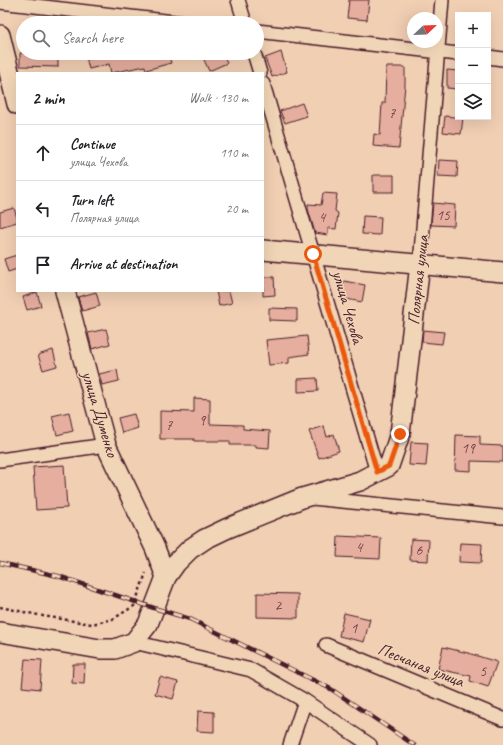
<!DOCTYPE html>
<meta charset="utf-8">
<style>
body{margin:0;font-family:Caveat,sans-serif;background:#f2f2f2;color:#202124}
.controls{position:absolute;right:12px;top:12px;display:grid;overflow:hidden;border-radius:0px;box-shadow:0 4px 16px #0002}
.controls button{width:36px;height:36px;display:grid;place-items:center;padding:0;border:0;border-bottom:1px solid #e0e0e0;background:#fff;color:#202124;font:20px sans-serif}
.compass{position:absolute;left:407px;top:12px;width:36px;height:36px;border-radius:50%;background:#fff;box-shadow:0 4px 16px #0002;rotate:67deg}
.stop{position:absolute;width:12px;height:12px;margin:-9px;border:3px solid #ea580c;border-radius:50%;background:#fff}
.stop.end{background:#ea580c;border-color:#fff;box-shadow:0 1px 4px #0008}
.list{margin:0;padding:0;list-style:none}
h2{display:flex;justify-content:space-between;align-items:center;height:52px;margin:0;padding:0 16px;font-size:17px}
h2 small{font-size:13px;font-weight:400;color:#757577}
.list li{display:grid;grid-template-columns:26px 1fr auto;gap:12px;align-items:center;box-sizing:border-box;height:56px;padding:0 16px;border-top:1px solid #e0e0e0}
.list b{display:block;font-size:15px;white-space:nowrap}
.list p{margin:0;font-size:13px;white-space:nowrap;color:#757577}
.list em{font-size:13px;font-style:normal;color:#757577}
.icon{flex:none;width:22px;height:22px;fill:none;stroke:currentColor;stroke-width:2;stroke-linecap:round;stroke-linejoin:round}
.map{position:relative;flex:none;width:503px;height:745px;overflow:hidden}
.search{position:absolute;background:#fff;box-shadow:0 4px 16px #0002;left:16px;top:16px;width:248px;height:44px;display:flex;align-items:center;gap:10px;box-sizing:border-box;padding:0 14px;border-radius:22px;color:#757577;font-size:15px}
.panel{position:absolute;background:#fff;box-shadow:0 4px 16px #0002;left:16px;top:72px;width:248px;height:220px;border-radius:0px}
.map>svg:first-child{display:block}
.building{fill:#e5ae9e;stroke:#4a1f2b}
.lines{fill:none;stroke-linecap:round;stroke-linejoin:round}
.street-casing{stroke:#4a1f2b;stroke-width:16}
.secondary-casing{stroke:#4a1f2b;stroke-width:22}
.path{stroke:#4a1f2b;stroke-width:2.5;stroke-dasharray:3 3;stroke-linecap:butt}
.street{stroke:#f1d5b7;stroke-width:13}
.secondary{stroke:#f1d5b7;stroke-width:19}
.rail-casing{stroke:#4a1f2b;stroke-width:4.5}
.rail{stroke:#f1d5b7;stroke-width:3;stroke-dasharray:9;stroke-linecap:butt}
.route{stroke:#ea580c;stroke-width:5}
.labels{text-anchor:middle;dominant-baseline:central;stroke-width:3;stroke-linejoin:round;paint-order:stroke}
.number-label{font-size:15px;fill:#714348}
.street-label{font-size:17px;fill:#4a1f2b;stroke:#f1d5b7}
</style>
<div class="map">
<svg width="503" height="745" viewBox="0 0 503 745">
<rect width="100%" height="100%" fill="#f1cfb3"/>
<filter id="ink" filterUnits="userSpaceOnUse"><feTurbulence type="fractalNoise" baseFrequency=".025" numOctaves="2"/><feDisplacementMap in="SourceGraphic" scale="8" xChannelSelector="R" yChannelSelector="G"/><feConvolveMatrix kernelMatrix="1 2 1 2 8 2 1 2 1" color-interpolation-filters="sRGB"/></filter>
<g filter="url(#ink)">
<path class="building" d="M 349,0 L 369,0 L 367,20 L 347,18 Z
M 281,52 L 287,72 L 272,77 L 265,58 Z
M 20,53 L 58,54 L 58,67 L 20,66 Z
M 85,53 L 168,53 L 171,63 L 146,70 L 145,66 L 111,73 L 109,64 L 89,69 Z
M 201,53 L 223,53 L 227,63 L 209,71 Z
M 386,67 L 405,67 L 405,85 L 399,148 L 373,146 L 374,134 L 380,135 L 382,103 L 385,103 Z
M 447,70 L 458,71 L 458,89 L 447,88 Z
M 302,103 L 307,116 L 285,123 L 280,111 Z
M 445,116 L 463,118 L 461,134 L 443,132 Z
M 439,160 L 458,161 L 457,177 L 438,176 Z
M 373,175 L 394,175 L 394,192 L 373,192 Z
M 323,193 L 337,194 L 335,211 L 338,213 L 336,229 L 328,228 L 328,235 L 315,233 L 308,209 L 308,204 L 321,205 Z
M 433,203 L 455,205 L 454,226 L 431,225 Z
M 14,208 L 17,218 L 17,222 L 0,227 L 0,212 Z
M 363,216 L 381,217 L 380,235 L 362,234 Z
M 17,255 L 17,269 L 8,272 L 4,259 Z
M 263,277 L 274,277 L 275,295 L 263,296 Z
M 344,281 L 365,285 L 362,302 L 341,298 Z
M 216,291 L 229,291 L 232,303 L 219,306 Z
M 37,292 L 41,306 L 27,310 L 23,297 Z
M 96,292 L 100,306 L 82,311 L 78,297 Z
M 269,308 L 297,309 L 297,321 L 269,320 Z
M 106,329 L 110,344 L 92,349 L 88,333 Z
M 423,330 L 444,332 L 442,344 L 422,342 Z
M 307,336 L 309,354 L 289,357 L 289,363 L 269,365 L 266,340 Z
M 53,350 L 57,366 L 43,370 L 38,355 Z
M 117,370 L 119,381 L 102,385 L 99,374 Z
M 317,378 L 318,391 L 298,392 L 298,379 Z
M 194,398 L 210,399 L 210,424 L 243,425 L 243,429 L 270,431 L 269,448 L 256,447 L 256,445 L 230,445 L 230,441 L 194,441 L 194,439 L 160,439 L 160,411 L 194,412 Z
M 69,412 L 73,431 L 57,435 L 52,416 Z
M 134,414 L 138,428 L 122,433 L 118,418 Z
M 324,426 L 327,437 L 334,434 L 339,451 L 319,458 L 309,431 Z
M 456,435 L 480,436 L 480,445 L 503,446 L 503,462 L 471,461 L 471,471 L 455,470 Z
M 411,442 L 428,443 L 426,466 L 409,465 Z
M 64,465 L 67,508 L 36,510 L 33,467 Z
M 338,536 L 381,538 L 380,559 L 337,557 Z
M 411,539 L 429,540 L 428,561 L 410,560 Z
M 460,543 L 482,544 L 481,563 L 459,562 Z
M 257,593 L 298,594 L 298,618 L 257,617 Z
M 344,613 L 370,619 L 364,642 L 339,636 Z
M 443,647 L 468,653 L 497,662 L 488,687 L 470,681 L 471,676 L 438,669 Z
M 25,659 L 42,660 L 40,689 L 22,687 Z
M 73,664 L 85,664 L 84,684 L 72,683 Z
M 160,677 L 178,682 L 173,699 L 155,694 Z
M 198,711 L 214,712 L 214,732 L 197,731 Z"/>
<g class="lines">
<defs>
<path id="street" d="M 238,0 L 245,23
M 0,2 L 183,23
M 257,31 L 458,54
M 254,53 L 260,73
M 488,57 L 503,59
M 263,84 L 377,472
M 420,264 L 442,0
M 0,460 L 106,445
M 312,498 L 503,517
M 134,642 L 251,670 L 305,701 L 370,745
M 326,645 L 503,719
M 290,745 L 305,701"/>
<path id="secondary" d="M 0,35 L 17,104
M 263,250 L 503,272
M 65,291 L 106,445 L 155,548 L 166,577
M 0,632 L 100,649 L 115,649 L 134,642 L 148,624 L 166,577 L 176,563 L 190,549 L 205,539 L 228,528 L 302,498 L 360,481 L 389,466 L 400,434 L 420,264"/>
</defs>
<use href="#street" class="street-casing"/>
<use href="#secondary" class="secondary-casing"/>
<path class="path" d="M 0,607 L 43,616 L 92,624 L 113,619 L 134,606 L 146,573"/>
<use href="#street" class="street"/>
<use href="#secondary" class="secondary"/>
<defs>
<path id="rail" d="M 0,563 L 58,576 L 154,608 L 190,619 L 331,689 L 414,745"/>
</defs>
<use href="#rail" class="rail-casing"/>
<use href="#rail" class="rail"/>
</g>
</g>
<g class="lines" filter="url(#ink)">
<path class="route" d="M 313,254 L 377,472 L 389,466 L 400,434"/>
</g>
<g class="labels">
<g class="number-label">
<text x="392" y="113">7</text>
<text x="443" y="215">15</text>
<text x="322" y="217">4</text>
<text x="202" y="420">9</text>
<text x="169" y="425">7</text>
<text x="468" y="448">19</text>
<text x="359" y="547">4</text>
<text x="419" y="550">6</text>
<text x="278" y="605">2</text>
<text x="354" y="628">1</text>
<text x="483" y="671">5</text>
</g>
<g class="street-label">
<text transform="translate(418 280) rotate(-84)">Полярная улица</text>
<text transform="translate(348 307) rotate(74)">улица Чехова</text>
<text transform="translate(100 414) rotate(73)">улица Думенко</text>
<text transform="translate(421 665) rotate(22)">Песчаная улица</text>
</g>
</g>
</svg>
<div class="controls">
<button>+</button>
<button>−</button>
<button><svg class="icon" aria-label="layers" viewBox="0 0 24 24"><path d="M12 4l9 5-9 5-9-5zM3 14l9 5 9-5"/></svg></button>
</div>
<svg class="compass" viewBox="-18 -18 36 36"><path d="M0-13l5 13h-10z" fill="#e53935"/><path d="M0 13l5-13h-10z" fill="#757577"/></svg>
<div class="stop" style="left:313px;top:254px"></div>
<div class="stop end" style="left:400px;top:434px"></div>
<div class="search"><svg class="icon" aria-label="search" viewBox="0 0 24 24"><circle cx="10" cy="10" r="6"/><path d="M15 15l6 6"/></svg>Search here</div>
<section class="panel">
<h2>2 min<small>Walk · 130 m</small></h2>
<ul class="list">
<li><svg class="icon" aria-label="ahead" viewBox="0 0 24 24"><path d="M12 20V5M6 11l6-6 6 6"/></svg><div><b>Continue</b><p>улица Чехова</p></div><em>110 m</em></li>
<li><svg class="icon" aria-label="left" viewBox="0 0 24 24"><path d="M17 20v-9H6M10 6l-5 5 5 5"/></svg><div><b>Turn left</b><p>Полярная улица</p></div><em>20 m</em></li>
<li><svg class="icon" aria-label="arrive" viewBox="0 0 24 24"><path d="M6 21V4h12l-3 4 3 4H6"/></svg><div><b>Arrive at destination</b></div></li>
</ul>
</section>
</div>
